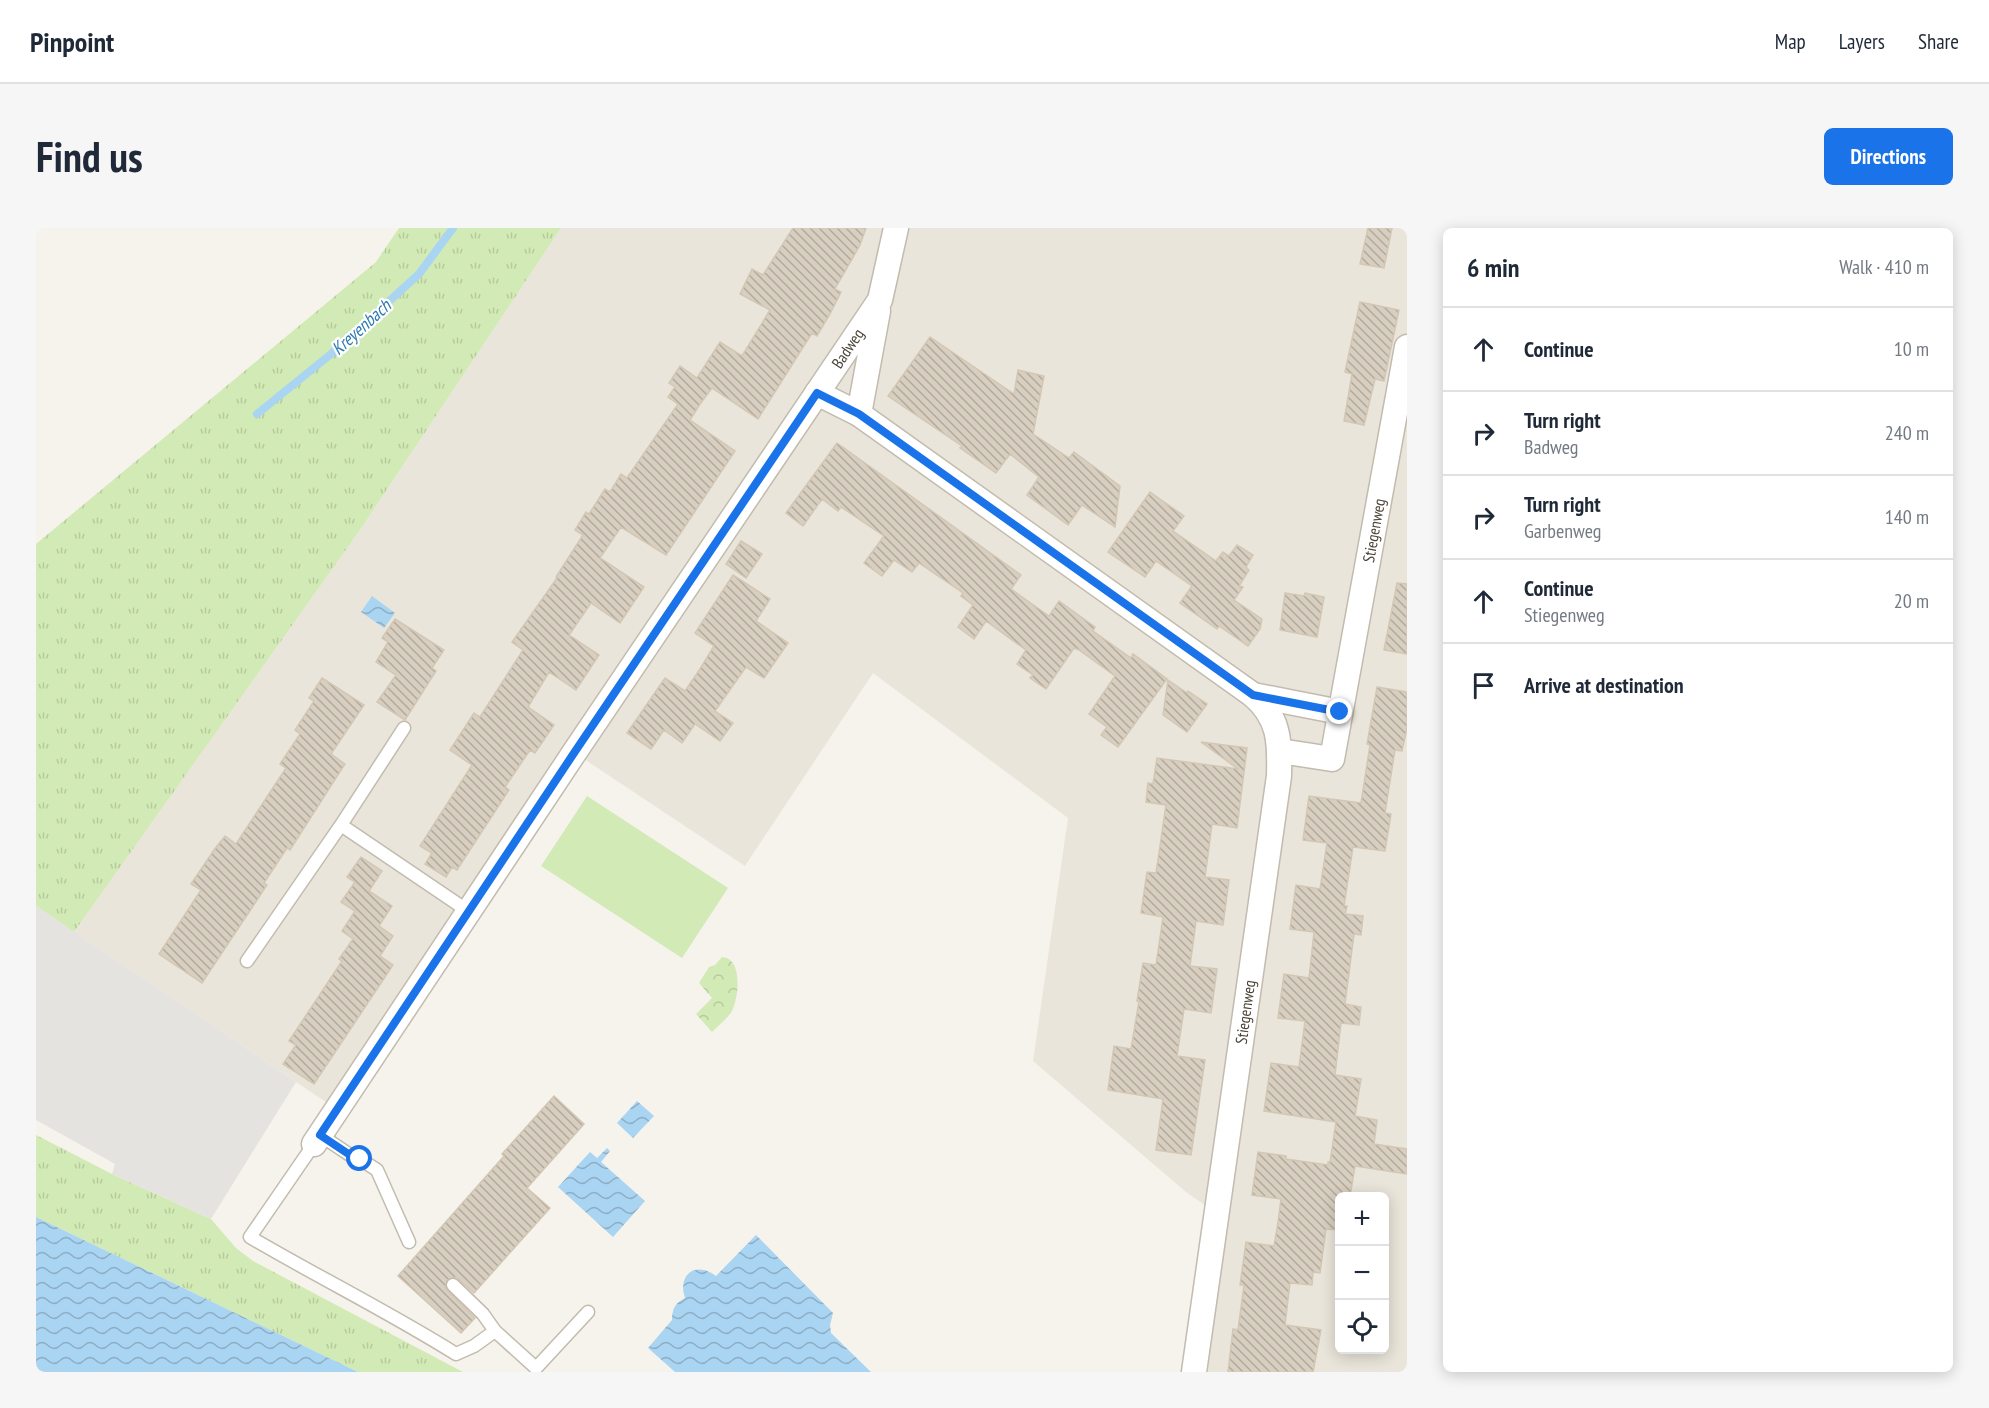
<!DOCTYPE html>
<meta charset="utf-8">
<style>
body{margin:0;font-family:"PT Sans Narrow",sans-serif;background:#f6f6f7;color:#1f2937}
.controls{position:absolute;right:18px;bottom:18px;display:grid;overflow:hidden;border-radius:9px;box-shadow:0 3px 15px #0003}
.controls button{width:54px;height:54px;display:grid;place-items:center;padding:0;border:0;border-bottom:2px solid #e0e1e3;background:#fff;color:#1f2937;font:30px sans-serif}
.stop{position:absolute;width:18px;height:18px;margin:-14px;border:4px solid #1a73e8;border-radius:50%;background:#fff}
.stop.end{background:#1a73e8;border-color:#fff;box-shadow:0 2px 6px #0008}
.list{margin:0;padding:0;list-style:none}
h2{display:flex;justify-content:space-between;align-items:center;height:78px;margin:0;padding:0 24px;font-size:26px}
h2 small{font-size:20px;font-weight:400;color:#747a83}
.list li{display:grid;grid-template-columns:39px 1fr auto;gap:18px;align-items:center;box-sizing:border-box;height:84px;padding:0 24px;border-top:2px solid #e0e1e3}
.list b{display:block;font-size:22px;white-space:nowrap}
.list p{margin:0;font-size:20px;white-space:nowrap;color:#747a83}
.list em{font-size:20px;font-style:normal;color:#747a83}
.icon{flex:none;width:33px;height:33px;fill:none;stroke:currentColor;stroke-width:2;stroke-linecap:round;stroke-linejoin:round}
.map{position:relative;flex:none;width:1371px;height:1144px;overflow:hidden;border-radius:9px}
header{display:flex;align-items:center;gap:36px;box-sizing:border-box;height:84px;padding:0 30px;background:#fff;border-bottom:2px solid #e0e1e3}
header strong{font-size:28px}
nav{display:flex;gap:33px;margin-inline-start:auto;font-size:21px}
.intro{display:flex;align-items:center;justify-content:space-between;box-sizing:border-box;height:144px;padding:0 36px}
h1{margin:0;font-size:42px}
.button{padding:15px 27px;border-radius:9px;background:#1a73e8;color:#fff;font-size:21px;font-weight:700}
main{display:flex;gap:36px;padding:0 36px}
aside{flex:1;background:#fff;border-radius:9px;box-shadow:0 3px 15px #0003}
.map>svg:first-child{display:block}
.residential{fill:#eae5da;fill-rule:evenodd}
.grass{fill:url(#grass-tufts)}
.park{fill:url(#park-crowns)}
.pitch{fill:#d2eab5}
.parking{fill:#e5e3e0}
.water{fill:url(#water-waves)}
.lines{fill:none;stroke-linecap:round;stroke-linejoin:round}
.stream{stroke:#a9d4f2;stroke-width:8}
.building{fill:url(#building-back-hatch);stroke:#d3c7b4;stroke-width:1.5}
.lane-casing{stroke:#c2bbae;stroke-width:15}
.street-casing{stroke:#c2bbae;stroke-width:27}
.lane{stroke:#fff;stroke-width:12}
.street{stroke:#fff;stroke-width:24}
.route{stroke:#1a73e8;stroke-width:8}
.labels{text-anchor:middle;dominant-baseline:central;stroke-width:4.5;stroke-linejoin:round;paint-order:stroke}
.street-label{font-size:16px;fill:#4b4439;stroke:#fff}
.water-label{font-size:18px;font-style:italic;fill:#2e7ab2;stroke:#fff}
</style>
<header>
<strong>Pinpoint</strong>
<nav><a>Map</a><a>Layers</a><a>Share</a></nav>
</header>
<div class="intro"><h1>Find us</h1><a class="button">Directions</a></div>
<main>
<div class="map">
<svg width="1371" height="1144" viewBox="0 0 1371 1144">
<defs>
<pattern id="grass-tufts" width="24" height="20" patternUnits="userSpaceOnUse" patternTransform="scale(1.5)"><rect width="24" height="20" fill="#d2eab5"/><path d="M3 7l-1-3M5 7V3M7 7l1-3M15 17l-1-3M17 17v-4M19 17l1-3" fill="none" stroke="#b6ca9c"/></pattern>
<pattern id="park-crowns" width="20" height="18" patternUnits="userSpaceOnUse" patternTransform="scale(1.5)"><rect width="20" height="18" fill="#d2eab5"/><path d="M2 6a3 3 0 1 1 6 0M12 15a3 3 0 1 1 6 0" fill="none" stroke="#b6ca9c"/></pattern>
<pattern id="water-waves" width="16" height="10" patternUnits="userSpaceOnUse" patternTransform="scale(1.5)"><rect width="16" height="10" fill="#a9d4f2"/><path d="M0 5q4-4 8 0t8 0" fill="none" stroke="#8caec5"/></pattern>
<pattern id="building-back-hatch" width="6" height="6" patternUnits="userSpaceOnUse" patternTransform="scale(1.5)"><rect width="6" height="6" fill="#d8cfc1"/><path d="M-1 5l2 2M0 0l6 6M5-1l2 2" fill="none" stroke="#b1aa9e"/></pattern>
</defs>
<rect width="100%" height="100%" fill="#f6f3ec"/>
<path class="residential" d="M 525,0 L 1371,0 L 1371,1144 L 1156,1144 L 1176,982 L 1150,964 L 997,833 L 1032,590 L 837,445 L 709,638 L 539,525 L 300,881 L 38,704 L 324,302 ZM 1304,968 L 1348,968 L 1348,1122 L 1304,1122 Z"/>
<path class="grass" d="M 363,0 L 525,0 L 324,302 L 38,704 L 0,678 L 0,316 L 340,34 Z
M 0,907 L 76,946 L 175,991 L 200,1020 L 217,1033 L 427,1144 L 322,1144 L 0,989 Z"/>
<path class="park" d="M 686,729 C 707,730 703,769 696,783 C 692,790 682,798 676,804 L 660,786 L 676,770 L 663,755 L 673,739 L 679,737 Z"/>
<path class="pitch" d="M 551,568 L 692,660 L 646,730 L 505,638 Z"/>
<path class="parking" d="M 0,678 L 260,854 L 175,991 L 76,946 L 79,936 L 0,892 Z"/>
<path class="water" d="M 336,368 L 359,385 L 348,400 L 325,384 Z
M 601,873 L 618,888 L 597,910 L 581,895 Z
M 571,920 L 574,923 L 565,934 L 609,973 L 577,1009 L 522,959 L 554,924 L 561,930 Z
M 0,989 L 322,1144 L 0,1144 Z
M 720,1007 L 797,1085 L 794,1097 L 795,1105 L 835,1144 L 639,1144 L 612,1120 L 636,1092 C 636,1081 639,1075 649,1070 C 641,1046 660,1033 680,1048 Z"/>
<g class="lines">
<path class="stream" d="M 221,186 L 295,126 L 383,46 L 417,0"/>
</g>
<path class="building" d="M 757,0 L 830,0 L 824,17 L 799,61 L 805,64 L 794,86 L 781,108 L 776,105 L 722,191 L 676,160 L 664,176 L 654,192 L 699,223 L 630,327 L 585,299 L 564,330 L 608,359 L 584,395 L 555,375 L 533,407 L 563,427 L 540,462 L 513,444 L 492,479 L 518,497 L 499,525 L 494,522 L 469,559 L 473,562 L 421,642 L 416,639 L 410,649 L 389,636 L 396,625 L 384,618 L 436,537 L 414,522 L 438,485 L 444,489 L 487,422 L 476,414 L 521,350 L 520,349 L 547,307 L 539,302 L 550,284 L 553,286 L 569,261 L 574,264 L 585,246 L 591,250 L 642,176 L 632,169 L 639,159 L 633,155 L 644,138 L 661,150 L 684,114 L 706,128 L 734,82 L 704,66 L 716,41 L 727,47 Z
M 1332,0 L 1356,0 L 1348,40 L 1324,36 Z
M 1324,74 L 1363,82 L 1348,153 L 1339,151 L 1328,197 L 1308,193 L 1316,146 L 1309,144 Z
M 894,109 L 978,166 L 982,142 L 1008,148 L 997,206 L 1033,230 L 1038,224 L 1084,258 L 1079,299 L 1046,277 L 1032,297 L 991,267 L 1003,249 L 974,226 L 960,245 L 924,220 L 926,218 L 852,168 Z
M 801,215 L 985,347 L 975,361 L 1013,388 L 1023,373 L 1059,399 L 1057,403 L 1095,430 L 1097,426 L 1131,451 L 1082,519 L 1065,507 L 1071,499 L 1053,486 L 1079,448 L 1043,422 L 1038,420 L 1010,461 L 994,450 L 997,447 L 981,436 L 990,422 L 950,393 L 938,411 L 922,399 L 937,377 L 925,368 L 927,365 L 883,335 L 876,344 L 858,332 L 846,348 L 828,335 L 848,308 L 805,279 L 802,283 L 786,271 L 767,298 L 750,285 Z
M 1114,264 L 1148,288 L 1137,303 L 1180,333 L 1187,324 L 1193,328 L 1201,317 L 1217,327 L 1210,339 L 1213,342 L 1203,358 L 1207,359 L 1198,372 L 1226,391 L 1224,401 L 1212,418 L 1183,398 L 1181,401 L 1144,375 L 1156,358 L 1120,333 L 1109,349 L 1072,324 Z
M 705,313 L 726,326 L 710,350 L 690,336 Z
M 697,347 L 734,371 L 720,393 L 752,415 L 728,450 L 710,439 L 679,483 L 697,495 L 684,513 L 659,496 L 646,515 L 628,502 L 615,521 L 591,505 L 629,450 L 649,463 L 664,441 L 678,418 L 659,405 Z
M 1361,355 L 1371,356 L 1371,426 L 1348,422 Z
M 1249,365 L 1268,368 L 1269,365 L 1288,369 L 1281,409 L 1244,402 Z
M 359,391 L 408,422 L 396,440 L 400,443 L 369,492 L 341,474 L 360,447 L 340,434 L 352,414 L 346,410 Z
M 286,450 L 328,477 L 295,526 L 309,536 L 254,622 L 251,620 L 228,655 L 231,657 L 166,755 L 123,726 L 165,662 L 155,656 L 178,622 L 189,608 L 200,616 L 250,540 L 244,536 L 264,506 L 259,502 L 278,473 L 273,470 Z
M 1132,452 L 1151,465 L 1152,463 L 1171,476 L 1151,504 L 1127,487 Z
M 1341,459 L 1371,464 L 1371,500 L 1366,523 L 1359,522 L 1349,585 L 1355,586 L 1349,623 L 1317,619 L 1308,678 L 1311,678 L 1309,686 L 1327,688 L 1325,707 L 1318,706 L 1309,776 L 1325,779 L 1323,797 L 1305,795 L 1299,847 L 1325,851 L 1319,888 L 1341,892 L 1338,916 L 1371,921 L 1371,946 L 1319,938 L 1314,969 L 1304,969 L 1302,1002 L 1290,1001 L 1284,1045 L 1277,1044 L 1276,1057 L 1254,1055 L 1249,1097 L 1285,1102 L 1277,1144 L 1192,1144 L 1197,1101 L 1202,1102 L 1208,1057 L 1204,1057 L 1210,1014 L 1238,1018 L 1242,994 L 1245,971 L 1216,967 L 1222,924 L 1250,928 L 1250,931 L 1292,937 L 1292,934 L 1294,934 L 1300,894 L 1228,883 L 1235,835 L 1263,839 L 1269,793 L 1242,790 L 1248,746 L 1273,750 L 1278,704 L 1254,701 L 1260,657 L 1284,661 L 1291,615 L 1267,612 L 1273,568 L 1325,575 L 1334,517 L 1331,516 Z
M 1165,514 L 1211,520 L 1201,600 L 1176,596 L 1172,627 L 1169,649 L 1193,652 L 1187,697 L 1160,693 L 1157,716 L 1154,738 L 1181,741 L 1175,785 L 1148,781 L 1141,828 L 1169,832 L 1155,927 L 1120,922 L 1127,871 L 1072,862 L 1078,818 L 1095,821 L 1103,773 L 1101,773 L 1107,735 L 1120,737 L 1127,689 L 1105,685 L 1111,644 L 1120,645 L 1130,577 L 1110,574 L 1112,555 L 1117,556 L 1121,530 L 1202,541 Z
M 325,629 L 346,643 L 333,663 L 356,678 L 343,698 L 357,708 L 344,728 L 357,737 L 278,856 L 247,836 L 260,817 L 253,813 L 306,733 L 303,731 L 317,711 L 306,703 L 319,683 L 305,674 L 319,654 L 311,649 Z
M 518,868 L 548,896 L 491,960 L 514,980 L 438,1065 L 420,1049 L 411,1052 L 409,1059 L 411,1062 L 439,1090 L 425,1105 L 362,1048 L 468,928 L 466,926 Z"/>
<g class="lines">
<defs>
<path id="lane" d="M 305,597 L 368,500
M 211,733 L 305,597 L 432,683
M 284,907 L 317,929 L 324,931 L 341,942 L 373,1014
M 278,916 L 214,1009 C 282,1049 353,1084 420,1126 L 438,1118 L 459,1103
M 417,1057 L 447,1086 L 459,1103 L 500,1140 L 552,1084"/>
<g id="street">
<path d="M 781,165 L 823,186 L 1217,467 C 1244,490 1244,515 1243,548 L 1158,1144"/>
<path d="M 823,186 L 842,83"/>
<path d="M 1217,467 L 1304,484"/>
<path id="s1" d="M 1244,523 L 1296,531 L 1371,119"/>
<path id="s2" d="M 278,916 L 538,525 L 844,72 L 860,0"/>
</g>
</defs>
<use href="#lane" class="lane-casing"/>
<use href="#street" class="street-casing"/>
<use href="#lane" class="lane"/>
<use href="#street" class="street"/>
</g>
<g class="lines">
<path class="route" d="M 324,931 L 317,929 L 284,907 L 538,525 L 781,165 L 823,186 L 1217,467 L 1304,484"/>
</g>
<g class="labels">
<g class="street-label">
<text stroke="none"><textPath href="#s2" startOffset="958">Badweg</textPath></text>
<text stroke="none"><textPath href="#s1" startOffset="285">Stiegenweg</textPath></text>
<text transform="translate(1209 784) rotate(-82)">Stiegenweg</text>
</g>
<g class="water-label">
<text transform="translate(325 99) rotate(-42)">Kreyenbach</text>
</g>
</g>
</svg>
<div class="controls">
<button>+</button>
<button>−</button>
<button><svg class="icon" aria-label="locate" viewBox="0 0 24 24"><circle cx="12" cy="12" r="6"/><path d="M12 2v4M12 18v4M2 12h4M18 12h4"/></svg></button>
</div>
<div class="stop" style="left:324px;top:931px"></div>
<div class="stop end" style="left:1304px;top:484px"></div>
</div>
<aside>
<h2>6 min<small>Walk · 410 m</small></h2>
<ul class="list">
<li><svg class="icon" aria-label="ahead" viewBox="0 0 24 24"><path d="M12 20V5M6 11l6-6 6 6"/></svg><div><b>Continue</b></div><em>10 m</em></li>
<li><svg class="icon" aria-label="right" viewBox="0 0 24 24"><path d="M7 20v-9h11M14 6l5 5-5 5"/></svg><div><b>Turn right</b><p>Badweg</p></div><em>240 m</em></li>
<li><svg class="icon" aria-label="right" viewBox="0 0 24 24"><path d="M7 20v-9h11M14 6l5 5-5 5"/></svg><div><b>Turn right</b><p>Garbenweg</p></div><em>140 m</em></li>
<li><svg class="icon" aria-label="ahead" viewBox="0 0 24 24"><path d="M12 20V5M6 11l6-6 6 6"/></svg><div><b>Continue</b><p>Stiegenweg</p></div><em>20 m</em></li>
<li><svg class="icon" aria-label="arrive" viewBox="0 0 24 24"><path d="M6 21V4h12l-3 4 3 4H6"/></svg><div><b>Arrive at destination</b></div></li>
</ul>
</aside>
</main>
